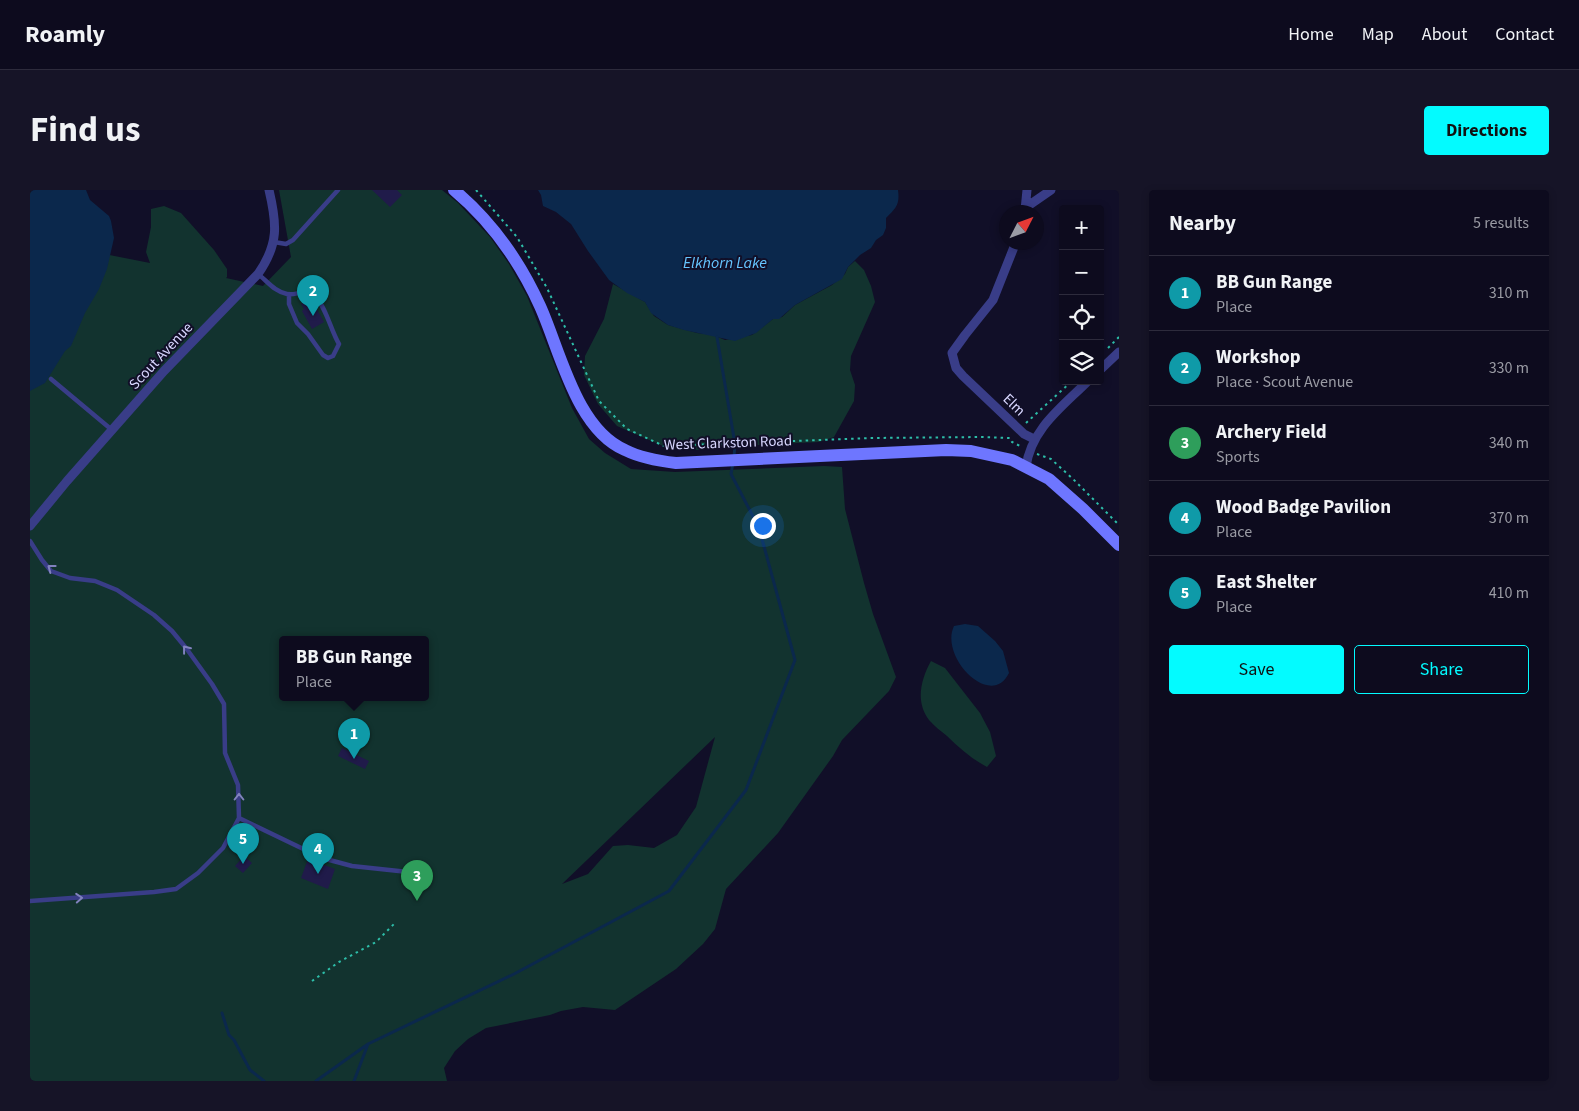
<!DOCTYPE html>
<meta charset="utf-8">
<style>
body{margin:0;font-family:"Source Sans 3",sans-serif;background:#161427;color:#f1f3f6}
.controls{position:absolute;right:15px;top:15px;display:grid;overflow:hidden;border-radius:5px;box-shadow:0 2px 8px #0003}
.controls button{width:45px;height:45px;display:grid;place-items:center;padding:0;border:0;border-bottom:1px solid #2d2b3c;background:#0d0b1e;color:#f1f3f6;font:25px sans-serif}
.compass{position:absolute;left:969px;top:15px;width:45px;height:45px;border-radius:50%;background:#0d0b1e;box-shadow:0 2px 8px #0003;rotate:48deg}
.you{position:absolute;left:732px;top:335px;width:18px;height:18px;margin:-12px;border:4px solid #fff;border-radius:50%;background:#1a73e8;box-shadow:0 0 0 8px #1a73e833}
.badge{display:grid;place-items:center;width:32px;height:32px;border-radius:50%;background:#03fbff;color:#fff;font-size:16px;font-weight:700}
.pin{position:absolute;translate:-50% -41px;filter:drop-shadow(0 1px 2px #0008)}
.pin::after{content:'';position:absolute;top:26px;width:18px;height:15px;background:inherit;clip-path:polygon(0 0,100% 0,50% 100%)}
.popup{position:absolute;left:249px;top:446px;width:150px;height:65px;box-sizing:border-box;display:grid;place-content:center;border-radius:5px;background:#0d0b1e;filter:drop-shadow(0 1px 4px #0005);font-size:16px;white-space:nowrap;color:#9a9ba4}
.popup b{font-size:19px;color:#f1f3f6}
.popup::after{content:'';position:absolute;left:50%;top:100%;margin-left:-10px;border:10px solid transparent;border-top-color:#0d0b1e}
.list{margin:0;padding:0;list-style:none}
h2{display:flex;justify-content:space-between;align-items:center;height:65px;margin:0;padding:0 20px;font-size:21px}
h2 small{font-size:16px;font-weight:400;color:#9a9ba4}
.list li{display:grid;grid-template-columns:32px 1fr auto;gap:15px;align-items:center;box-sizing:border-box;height:75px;padding:0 20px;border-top:1px solid #2d2b3c}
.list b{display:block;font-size:19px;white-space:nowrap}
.list p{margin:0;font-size:16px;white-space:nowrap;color:#9a9ba4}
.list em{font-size:16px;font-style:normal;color:#9a9ba4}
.actions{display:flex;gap:10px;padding:15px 20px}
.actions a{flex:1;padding:11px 0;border:1px solid #03fbff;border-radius:5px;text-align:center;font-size:18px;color:#03fbff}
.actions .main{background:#03fbff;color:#111}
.icon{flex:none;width:28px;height:28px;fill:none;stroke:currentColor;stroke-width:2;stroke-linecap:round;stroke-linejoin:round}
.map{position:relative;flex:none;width:1089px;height:891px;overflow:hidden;border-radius:5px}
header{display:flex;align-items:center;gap:30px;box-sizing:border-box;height:70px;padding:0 25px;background:#0d0b1e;border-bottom:1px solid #2d2b3c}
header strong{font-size:24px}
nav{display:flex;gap:28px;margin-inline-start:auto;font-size:18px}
.intro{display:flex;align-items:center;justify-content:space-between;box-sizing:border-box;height:120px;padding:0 30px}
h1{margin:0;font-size:35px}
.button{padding:12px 22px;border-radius:5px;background:#03fbff;color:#111;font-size:18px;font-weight:700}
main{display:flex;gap:30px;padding:0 30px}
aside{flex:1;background:#0d0b1e;border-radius:5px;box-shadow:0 2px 8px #0003}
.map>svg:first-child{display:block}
.green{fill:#12332f;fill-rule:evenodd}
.water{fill:#0b284c}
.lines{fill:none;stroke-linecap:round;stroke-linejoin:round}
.stream{stroke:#0b284c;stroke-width:3}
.building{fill:#201b4a}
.path{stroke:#2dbda8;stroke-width:2;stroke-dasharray:2.5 4;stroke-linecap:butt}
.service{stroke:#393d88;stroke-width:4.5}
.minor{stroke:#393d88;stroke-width:9}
.secondary{stroke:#6e76ff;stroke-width:12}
.oneway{stroke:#8182be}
.labels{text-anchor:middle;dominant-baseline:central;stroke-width:4;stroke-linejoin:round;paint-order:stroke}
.street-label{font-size:15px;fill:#d8d7ff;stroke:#110f28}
.water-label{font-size:16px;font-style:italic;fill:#65c5ff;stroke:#110f28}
</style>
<header>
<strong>Roamly</strong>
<nav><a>Home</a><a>Map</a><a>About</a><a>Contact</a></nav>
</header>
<div class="intro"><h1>Find us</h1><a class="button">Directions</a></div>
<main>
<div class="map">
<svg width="1089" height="891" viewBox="0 0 1089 891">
<rect width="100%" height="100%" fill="#110f28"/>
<path class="green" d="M 0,0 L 44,58 L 120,73 L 116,62 L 121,37 L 121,19 L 134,16 L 151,23 L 184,60 L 197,79 L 197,87 L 196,88 L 233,96 L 261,67 L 249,0 L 412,0 L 428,13 L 460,47 L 479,74 L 497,106 L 542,218 L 559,249 L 575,263 L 601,279 L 645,282 L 794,276 L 812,277 L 815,319 L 834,393 L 843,424 L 866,487 L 859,501 L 812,550 L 803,566 L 748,643 L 696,699 L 685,739 L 673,754 L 646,779 L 585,820 L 553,817 L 531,821 L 520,825 L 456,838 L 438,849 L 425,861 L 414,878 L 417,891 L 0,891 ZM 253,450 L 395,450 L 395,508 L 253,508 ZM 685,547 L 666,617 L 647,645 L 624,658 L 598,655 L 583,656 L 558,684 L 532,694 Z
M 825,71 L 834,80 L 841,96 L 845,112 L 821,166 L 820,180 L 825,195 L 824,211 L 804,247 L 789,252 L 689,257 L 671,260 L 640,259 L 587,236 L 568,214 L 554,185 L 555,166 L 574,129 L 583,94 L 615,112 L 624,126 L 638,135 L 667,143 L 683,145 L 695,150 L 722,145 L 743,129 L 752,127 L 765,115 L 802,95 L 815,84 L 818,77 Z
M 901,471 L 915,478 L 950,523 L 960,542 L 966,566 L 957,577 C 942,569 929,558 917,546 C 911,541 904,536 899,530 C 885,512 891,489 901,471 Z"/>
<path class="water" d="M 0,0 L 56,0 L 60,10 L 79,26 L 81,31 L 84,48 L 77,79 L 69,99 L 55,123 L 41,156 L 35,161 L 15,193 L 0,201 Z
M 508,0 L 868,0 C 870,15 866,18 856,28 L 856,38 L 853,45 L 846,50 L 841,58 L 830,65 L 818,77 L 812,89 L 765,115 L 749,129 L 743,129 L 726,143 L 705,151 L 654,140 L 638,135 L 621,123 L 615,112 L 597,103 L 579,90 L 558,61 L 541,34 L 526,22 L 513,16 L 511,5 Z
M 935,434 L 948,436 L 965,451 L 973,461 L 979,483 C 961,520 909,467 924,436 Z"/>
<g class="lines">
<path class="stream" d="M 687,147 L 705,254 L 704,267
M 192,823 L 199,845 L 204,850 L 220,880 L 234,891
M 286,891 L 338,854 L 484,784 L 639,701 L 716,600 L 765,470 L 729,338 L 701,284 L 703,273
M 324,891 L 338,854"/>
</g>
<path class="building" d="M 342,0 L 367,0 L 372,5 L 360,17 Z
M 279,110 L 281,115 L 284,114 L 294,132 L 282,139 L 272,121 L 274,119 L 271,114 Z
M 312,558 L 339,571 L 335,579 L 308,566 Z
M 214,666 L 222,673 L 213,683 L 205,676 Z
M 278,669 L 305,679 L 298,699 L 271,688 Z"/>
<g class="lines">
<path class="path" d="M 446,0 L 487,47 L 517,98 L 569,211 L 597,239 L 634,256 L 841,248 L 952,247 L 980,248 L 982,252 L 992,257
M 1078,158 L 1089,147
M 996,233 L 1042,191
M 1007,264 L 1021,269 L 1043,289 L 1089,335
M 282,791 L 309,772 L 346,752 L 365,733"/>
<path class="service" d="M 244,52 L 256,54 L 263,50 L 308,0
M 228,84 C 237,91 245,102 257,104 C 267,106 276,97 286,108 C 296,117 301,141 309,154 L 303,166 L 298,168 L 293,165 L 278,144 L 267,133 L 259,114 L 259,104
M 21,189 L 82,240
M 0,351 L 12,370 L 21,381 L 40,388 L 65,391 L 87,400 L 124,425 L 142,441 L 156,458 L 182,494 L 194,514 L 195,563 L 208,595 L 209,628 L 193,658 L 168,683 L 146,699 L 124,702 L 0,711
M 209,628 L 292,668 L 322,676 L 378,682"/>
<path class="minor" d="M 995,18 L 1021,0
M 995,20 L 997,0
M 986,52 L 963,110 L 935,145 L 922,163 L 926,178 L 933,186 L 994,244 L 1004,249
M 1070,180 L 1089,162
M 996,277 C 1001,239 1032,217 1058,191
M 0,336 L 37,291 L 134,181 L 228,84 C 249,54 247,34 239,0"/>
<path class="secondary" d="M 424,0 C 461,31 490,72 510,116 C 530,160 546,239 595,260 C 611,268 628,271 646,273 L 916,260 L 941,261 L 982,270 L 1019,289 L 1053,319 L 1089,355"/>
</g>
<defs><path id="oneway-chevron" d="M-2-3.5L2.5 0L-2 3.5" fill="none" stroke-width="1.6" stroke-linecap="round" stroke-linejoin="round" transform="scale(1.25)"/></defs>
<g class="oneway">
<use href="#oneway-chevron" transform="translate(21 378) rotate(-143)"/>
<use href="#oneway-chevron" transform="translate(156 459) rotate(-128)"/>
<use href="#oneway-chevron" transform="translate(209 607) rotate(-90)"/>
<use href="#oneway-chevron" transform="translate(49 708) rotate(-4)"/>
</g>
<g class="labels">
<g class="street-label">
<text transform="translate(131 166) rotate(-47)">Scout Avenue</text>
<text transform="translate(984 215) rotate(44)">Elm</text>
<text transform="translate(698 253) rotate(-2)">West Clarkston Road</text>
</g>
<g class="water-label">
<text x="695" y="73">Elkhorn Lake</text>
</g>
</g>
</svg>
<div class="controls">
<button>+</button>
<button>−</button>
<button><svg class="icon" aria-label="locate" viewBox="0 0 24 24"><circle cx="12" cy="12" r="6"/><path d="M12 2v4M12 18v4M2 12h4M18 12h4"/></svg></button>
<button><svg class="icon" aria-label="layers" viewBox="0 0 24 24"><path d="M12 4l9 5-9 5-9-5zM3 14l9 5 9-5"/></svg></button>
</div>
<svg class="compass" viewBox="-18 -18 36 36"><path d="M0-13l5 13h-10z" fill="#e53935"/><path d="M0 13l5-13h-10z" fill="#9a9ba4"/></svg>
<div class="you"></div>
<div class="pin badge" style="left:324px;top:569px;background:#0f9aa8">1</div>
<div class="popup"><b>BB Gun Range</b>Place</div>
<div class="pin badge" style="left:283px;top:126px;background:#0f9aa8">2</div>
<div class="pin badge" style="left:387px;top:711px;background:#2e9e5b">3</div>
<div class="pin badge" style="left:288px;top:684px;background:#0f9aa8">4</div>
<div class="pin badge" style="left:213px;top:674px;background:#0f9aa8">5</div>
</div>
<aside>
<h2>Nearby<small>5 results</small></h2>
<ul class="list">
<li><span class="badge" style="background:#0f9aa8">1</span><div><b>BB Gun Range</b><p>Place</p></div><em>310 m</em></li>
<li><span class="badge" style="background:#0f9aa8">2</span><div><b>Workshop</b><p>Place · Scout Avenue</p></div><em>330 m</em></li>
<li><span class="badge" style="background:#2e9e5b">3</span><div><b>Archery Field</b><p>Sports</p></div><em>340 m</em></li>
<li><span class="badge" style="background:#0f9aa8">4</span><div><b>Wood Badge Pavilion</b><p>Place</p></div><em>370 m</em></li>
<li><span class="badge" style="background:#0f9aa8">5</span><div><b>East Shelter</b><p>Place</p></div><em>410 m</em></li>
</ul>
<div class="actions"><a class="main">Save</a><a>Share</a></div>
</aside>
</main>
